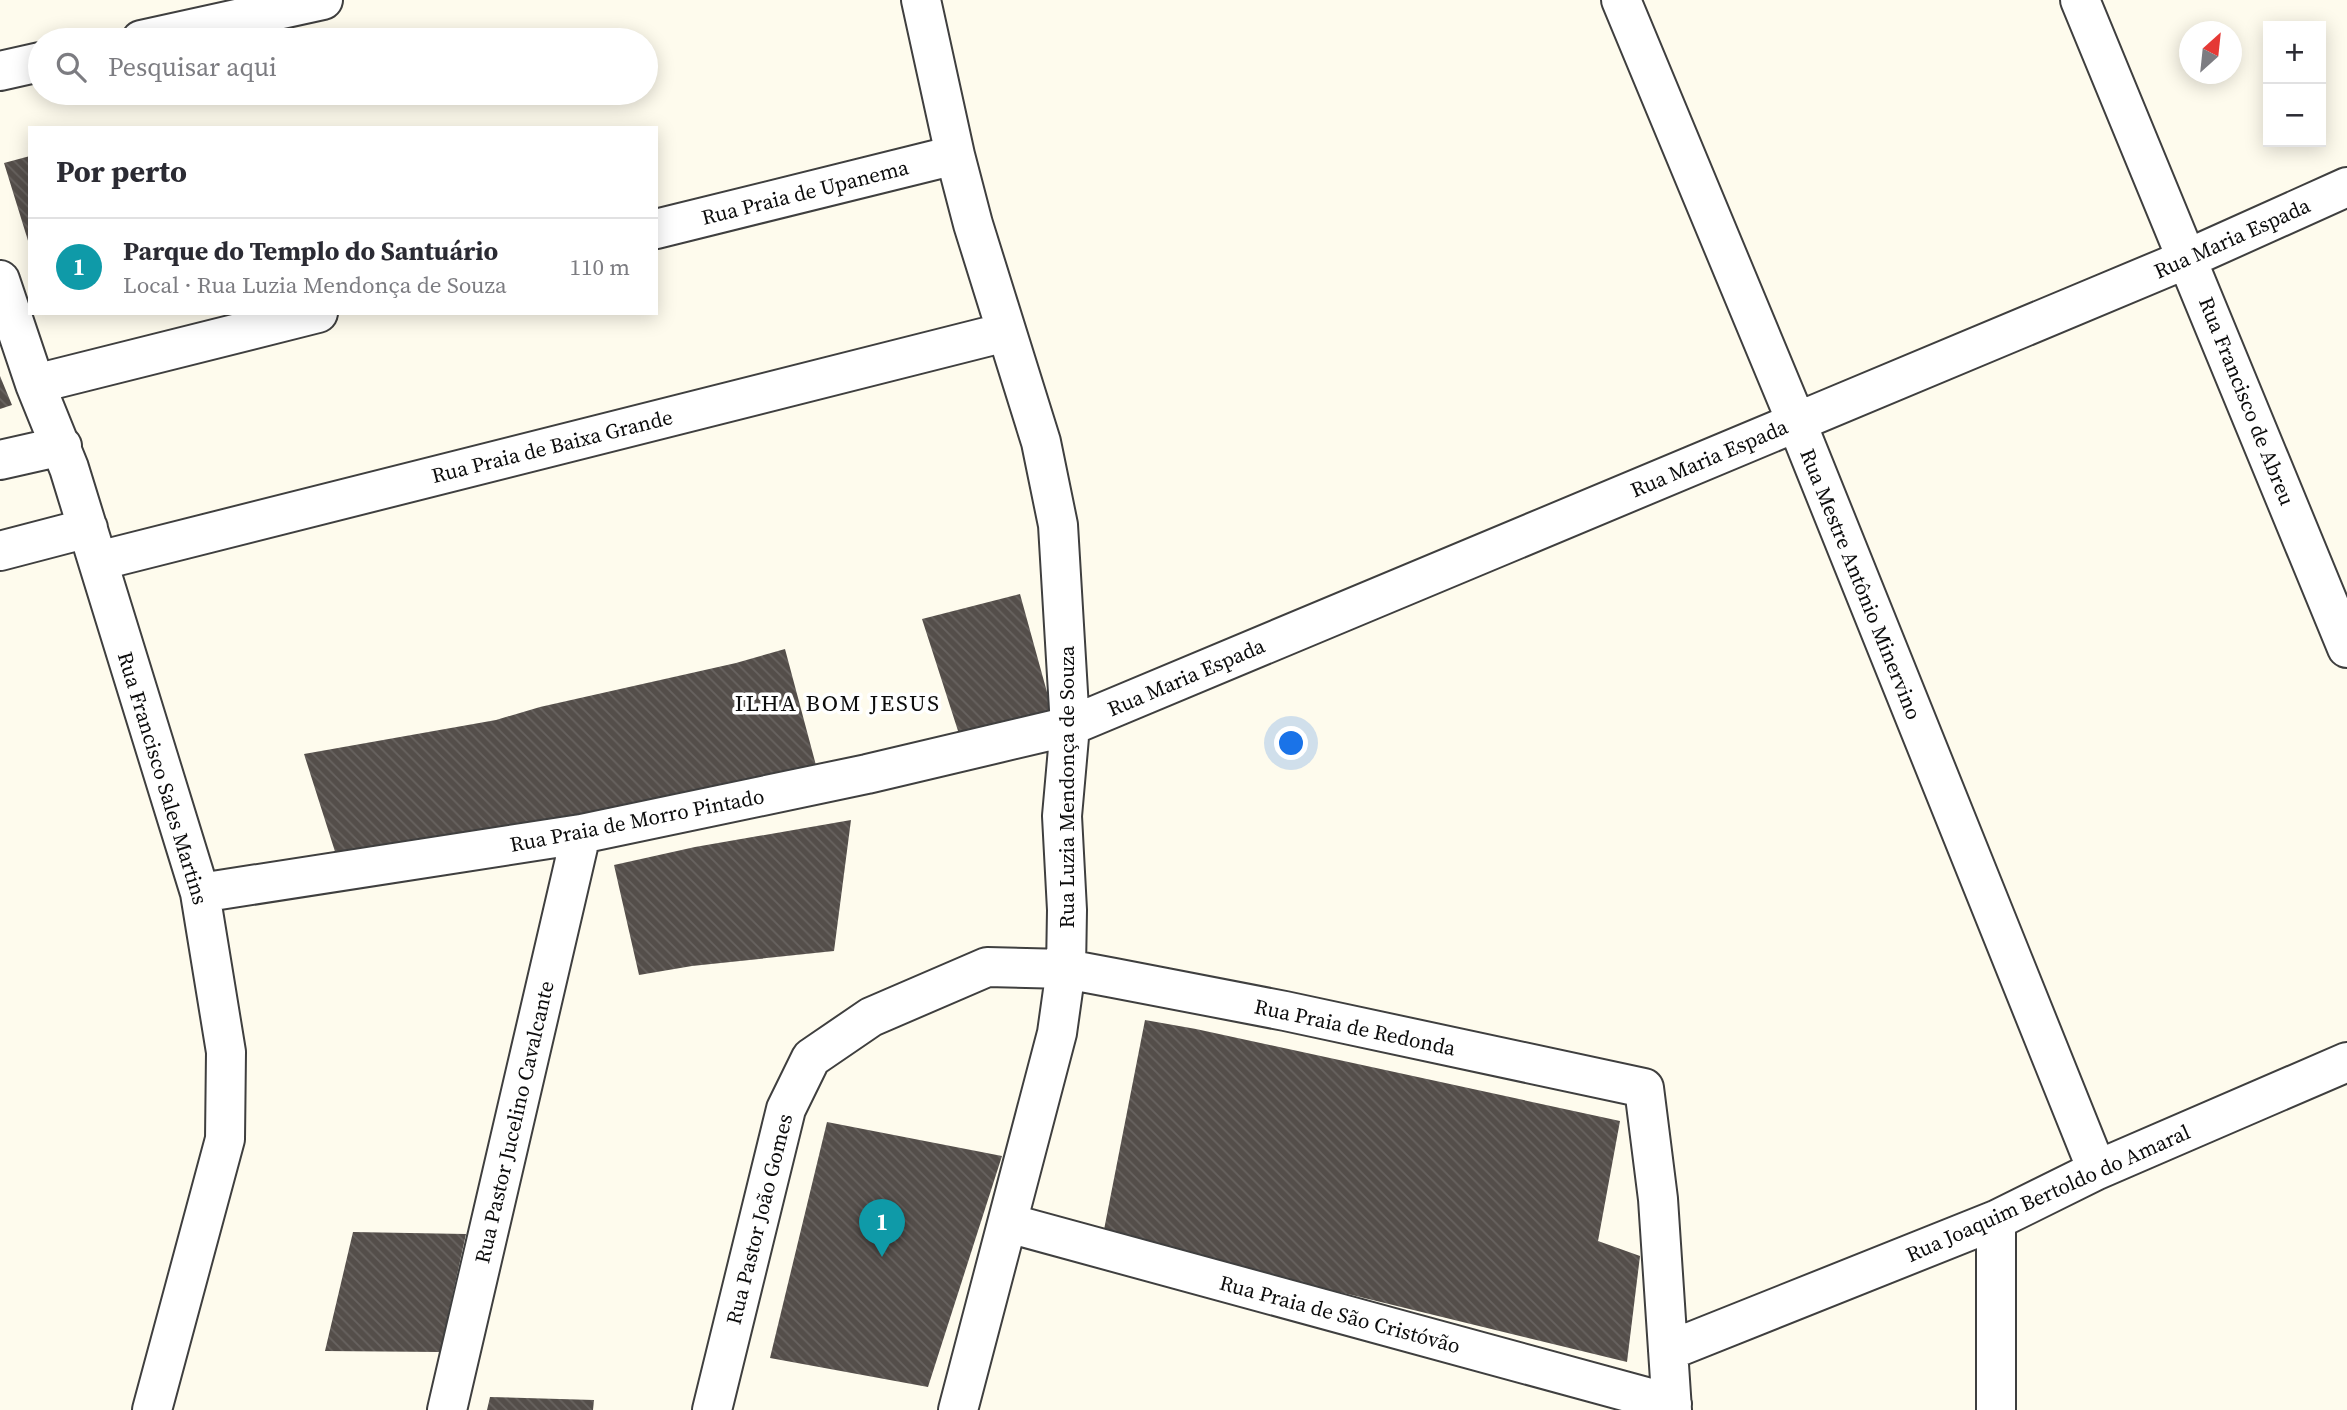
<!DOCTYPE html>
<html lang="pt">
<meta charset="utf-8">
<style>
body{margin:0;font-family:"Source Serif 4",serif;background:#f2f2f3;color:#2b2b33}
.controls{position:absolute;right:21px;top:21px;display:grid;overflow:hidden;border-radius:0px;box-shadow:0 4px 18px #0003}
.controls button{width:63px;height:63px;display:grid;place-items:center;padding:0;border:0;border-bottom:2px solid #e1e1e2;background:#fff;color:#2b2b33;font:35px sans-serif}
.compass{position:absolute;left:2179px;top:21px;width:63px;height:63px;border-radius:50%;background:#fff;box-shadow:0 4px 18px #0003;rotate:27deg}
.you{position:absolute;left:1292px;top:744px;width:24px;height:24px;margin:-18px;border:5px solid #fff;border-radius:50%;background:#1a73e8;box-shadow:0 0 0 10px #1a73e833}
.badge{display:grid;place-items:center;width:46px;height:46px;border-radius:50%;background:#b13032;color:#fff;font-size:23px;font-weight:700}
.pin{position:absolute;translate:-50% -58px;filter:drop-shadow(0 2px 4px #0008)}
.pin::after{content:'';position:absolute;top:37px;width:24px;height:21px;background:inherit;clip-path:polygon(0 0,100% 0,50% 100%)}
.list{margin:0;padding:0;list-style:none}
h2{display:flex;justify-content:space-between;align-items:center;height:91px;margin:0;padding:0 28px;font-size:30px}
h2 small{font-size:23px;font-weight:400;color:#7c7c81}
.list li{display:grid;grid-template-columns:46px 1fr auto;gap:21px;align-items:center;box-sizing:border-box;height:98px;padding:0 28px;border-top:2px solid #e1e1e2}
.list b{display:block;font-size:26px;white-space:nowrap}
.list p{margin:0;font-size:23px;white-space:nowrap;color:#7c7c81}
.list em{font-size:23px;font-style:normal;color:#7c7c81}
.icon{flex:none;width:38px;height:38px;fill:none;stroke:currentColor;stroke-width:2;stroke-linecap:round;stroke-linejoin:round}
.map{position:relative;flex:none;width:2347px;height:1410px;overflow:hidden}
.search{position:absolute;background:#fff;box-shadow:0 4px 18px #0003;left:28px;top:28px;width:630px;height:77px;display:flex;align-items:center;gap:18px;box-sizing:border-box;padding:0 24px;border-radius:38px;color:#7c7c81;font-size:26px}
.panel{position:absolute;background:#fff;box-shadow:0 4px 18px #0003;left:28px;top:126px;width:630px;height:189px;border-radius:0px}
.map>svg:first-child{display:block}
.building{fill:url(#building-back-hatch)}
.lines{fill:none;stroke-linecap:round;stroke-linejoin:round}
.minor-casing{stroke:#3f3f3f;stroke-width:42}
.minor{stroke:#fff;stroke-width:38}
.labels{text-anchor:middle;dominant-baseline:central;stroke-width:7;stroke-linejoin:round;paint-order:stroke}
.street-label{font-size:21px;fill:#0c0c0c;stroke:#fff}
.neighbourhood-label{font-size:23px;letter-spacing:2px;fill:#0c0c0c;stroke:#fff}
</style>
<div class="map">
<svg width="2347" height="1410" viewBox="0 0 2347 1410">
<defs>
<pattern id="building-back-hatch" width="6" height="6" patternUnits="userSpaceOnUse" patternTransform="scale(1.75)"><rect width="6" height="6" fill="#544e4a"/><path d="M-1 5l2 2M0 0l6 6M5-1l2 2" fill="none" stroke="#686360"/></pattern>
</defs>
<rect width="100%" height="100%" fill="#fefbed"/>
<path class="building" d="M 30,156 L 30,244 L 29,244 L 4,163 Z
M 0,376 L 12,405 L 0,409 Z
M 1020,594 L 1053,714 L 959,734 L 922,619 Z
M 785,649 L 817,769 L 338,861 L 304,754 L 496,720 L 540,707 L 736,663 Z
M 851,820 L 834,951 L 692,966 L 639,975 L 614,865 L 695,847 Z
M 1145,1020 L 1196,1029 L 1620,1121 L 1598,1241 L 1640,1256 L 1627,1362 L 1352,1295 L 1102,1240 Z
M 827,1122 L 1002,1156 L 928,1387 L 770,1358 Z
M 353,1232 L 466,1234 L 440,1352 L 325,1351 Z
M 490,1397 L 594,1400 L 593,1410 L 487,1410 Z"/>
<g class="lines">
<defs>
<path id="minor" d="M 921,0 L 955,155 L 973,224 L 1041,442 L 1058,525 L 1070,726 L 1062,816 L 1067,910 L 1066,969 L 1057,1033 L 958,1410
M 1621,0 L 1796,421 L 2097,1170
M 2080,0 L 2347,648
M 141,40 L 323,0
M 0,71 L 40,62
M 656,229 L 955,155
M 0,280 L 35,384 L 69,468 L 200,893 L 226,1052 L 225,1139 L 152,1410
M 35,384 L 318,313
M 0,460 L 62,446
M 0,551 L 88,528
M 98,561 L 1006,332
M 200,893 L 581,834 L 867,774 L 1070,726 L 2189,258 L 2347,187
M 1996,1220 L 1996,1410
M 1008,1223 L 1672,1404
M 1668,1351 L 1996,1220 L 2097,1170 L 2347,1062
M 447,1410 L 581,834
M 712,1410 L 786,1109 L 811,1058 L 871,1017 L 987,967 L 1066,969 L 1114,978 L 1285,1011 L 1644,1088 L 1658,1199 L 1672,1410"/>
</defs>
<use href="#minor" class="minor-casing"/>
<use href="#minor" class="minor"/>
</g>
<g class="labels">
<g class="street-label">
<text transform="translate(805 192) rotate(-14)">Rua Praia de Upanema</text>
<text transform="translate(2232 238) rotate(-24)">Rua Maria Espada</text>
<text transform="translate(2247 401) rotate(68)">Rua Francisco de Abreu</text>
<text transform="translate(552 446) rotate(-14)">Rua Praia de Baixa Grande</text>
<text transform="translate(1709 458) rotate(-23)">Rua Maria Espada</text>
<text transform="translate(1861 584) rotate(68)">Rua Mestre Antônio Minervino</text>
<text transform="translate(1186 677) rotate(-23)">Rua Maria Espada</text>
<text transform="translate(163 778) rotate(73)">Rua Francisco Sales Martins</text>
<text transform="translate(1066 787) rotate(-90)">Rua Luzia Mendonça de Souza</text>
<text transform="translate(637 820) rotate(-11)">Rua Praia de Morro Pintado</text>
<text transform="translate(1355 1027) rotate(12)">Rua Praia de Redonda</text>
<text transform="translate(514 1122) rotate(-77)">Rua Pastor Jucelino Cavalcante</text>
<text transform="translate(2048 1193) rotate(-24)">Rua Joaquim Bertoldo do Amaral</text>
<text transform="translate(759 1219) rotate(-76)">Rua Pastor João Gomes</text>
<text transform="translate(1340 1314) rotate(15)">Rua Praia de São Cristóvão</text>
</g>
<g class="neighbourhood-label">
<text x="838" y="703">ILHA BOM JESUS</text>
</g>
</g>
</svg>
<div class="controls">
<button>+</button>
<button>−</button>
</div>
<svg class="compass" viewBox="-18 -18 36 36"><path d="M0-13l5 13h-10z" fill="#e53935"/><path d="M0 13l5-13h-10z" fill="#7c7c81"/></svg>
<div class="you"></div>
<div class="pin badge" style="left:882px;top:1257px;background:#0f9aa8">1</div>
<div class="search"><svg class="icon" aria-label="search" viewBox="0 0 24 24"><circle cx="10" cy="10" r="6"/><path d="M15 15l6 6"/></svg>Pesquisar aqui</div>
<section class="panel">
<h2>Por perto<small></small></h2>
<ul class="list">
<li><span class="badge" style="background:#0f9aa8">1</span><div><b>Parque do Templo do Santuário</b><p>Local · Rua Luzia Mendonça de Souza</p></div><em>110 m</em></li>
</ul>
</section>
</div>
